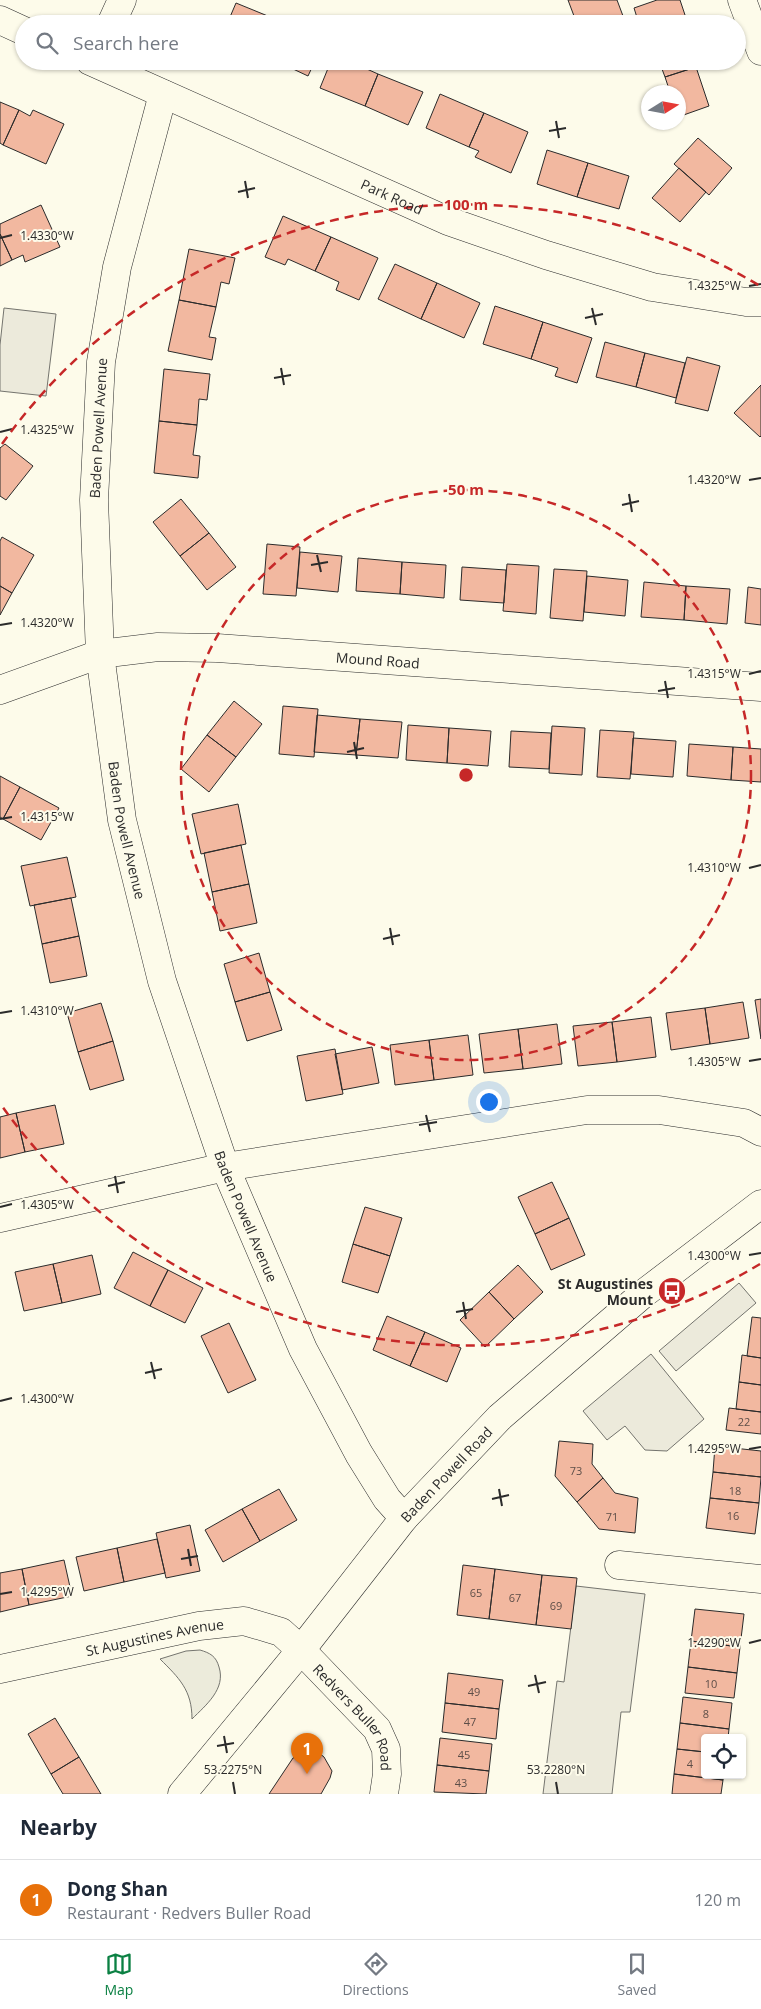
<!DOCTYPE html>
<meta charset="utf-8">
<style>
body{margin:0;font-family:"Open Sans",sans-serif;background:#f6f6f7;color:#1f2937}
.controls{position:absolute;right:15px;bottom:15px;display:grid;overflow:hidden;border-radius:5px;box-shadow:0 1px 4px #0004}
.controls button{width:45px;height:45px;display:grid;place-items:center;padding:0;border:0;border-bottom:1px solid #e0e1e3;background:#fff;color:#1f2937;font:25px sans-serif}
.compass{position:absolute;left:641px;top:85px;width:45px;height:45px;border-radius:50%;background:#fff;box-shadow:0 1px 4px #0004;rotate:79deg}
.you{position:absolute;left:488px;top:1101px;width:18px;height:18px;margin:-12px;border:4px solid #fff;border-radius:50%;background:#1a73e8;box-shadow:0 0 0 8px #1a73e833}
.badge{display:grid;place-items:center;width:32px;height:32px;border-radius:50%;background:#0b8043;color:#fff;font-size:16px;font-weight:700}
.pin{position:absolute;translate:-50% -41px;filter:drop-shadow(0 1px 2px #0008)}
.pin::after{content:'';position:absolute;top:26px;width:18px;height:15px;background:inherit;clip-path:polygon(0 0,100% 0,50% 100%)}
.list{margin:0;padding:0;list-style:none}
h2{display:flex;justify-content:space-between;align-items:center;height:65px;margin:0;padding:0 20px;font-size:21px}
h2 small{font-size:16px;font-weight:400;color:#747a83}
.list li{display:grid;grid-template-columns:32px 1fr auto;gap:15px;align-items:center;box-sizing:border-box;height:80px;padding:0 20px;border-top:1px solid #e0e1e3}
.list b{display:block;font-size:19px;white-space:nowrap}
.list p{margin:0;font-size:16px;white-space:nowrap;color:#747a83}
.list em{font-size:16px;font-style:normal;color:#747a83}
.icon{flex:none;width:28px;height:28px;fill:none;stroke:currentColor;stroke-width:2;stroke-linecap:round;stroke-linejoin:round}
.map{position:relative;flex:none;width:761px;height:1794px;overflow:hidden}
.search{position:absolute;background:#fff;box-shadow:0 1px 4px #0004;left:15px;right:15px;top:15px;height:55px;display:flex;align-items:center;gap:12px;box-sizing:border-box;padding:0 18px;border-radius:28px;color:#747a83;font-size:19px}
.sheet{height:145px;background:#fff}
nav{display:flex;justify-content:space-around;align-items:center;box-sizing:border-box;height:70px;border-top:1px solid #e0e1e3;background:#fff;font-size:14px;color:#747a83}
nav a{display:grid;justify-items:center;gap:2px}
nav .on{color:#0b8043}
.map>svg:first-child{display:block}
.green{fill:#ecebdb;stroke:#74746e}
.parking{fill:#eceadb;stroke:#74746e}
.building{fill:#f2b8a0;stroke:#2b2b2b}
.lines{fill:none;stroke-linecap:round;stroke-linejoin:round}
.minor-casing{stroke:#2b2b2b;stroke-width:29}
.minor{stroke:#fdfbea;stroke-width:28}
.ticks{fill:none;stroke:#2b2b2b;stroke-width:2}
.ring{fill:none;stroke:#c62828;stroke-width:2.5;stroke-dasharray:9 6}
.labels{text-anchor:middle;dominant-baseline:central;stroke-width:4;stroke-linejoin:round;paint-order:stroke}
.number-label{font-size:11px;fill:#5d4e48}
.street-label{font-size:14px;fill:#2b2b2b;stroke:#fdfbea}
.poi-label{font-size:14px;font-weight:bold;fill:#2b2b2b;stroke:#fdfbea;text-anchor:end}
.ticks-label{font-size:12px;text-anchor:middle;fill:#2b2b2b;stroke:#fdfbea;stroke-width:4;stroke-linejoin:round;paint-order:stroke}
.centre{fill:#c62828;stroke:#fdfbea;stroke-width:2.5}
.ring-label{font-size:15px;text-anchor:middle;font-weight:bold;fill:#c62828;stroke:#fdfbea;stroke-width:4;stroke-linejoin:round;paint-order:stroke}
</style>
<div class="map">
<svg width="761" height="1794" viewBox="0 0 761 1794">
<rect width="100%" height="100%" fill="#fdfbea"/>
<path class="green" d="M 200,1650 C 210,1653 216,1656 219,1667 C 226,1689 206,1705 192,1719 C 192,1690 179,1678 160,1659 L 186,1651 Z"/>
<path class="parking" d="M 4,308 L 56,314 L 46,396 L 0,391 L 0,345 Z
M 739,1283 L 756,1303 L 676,1371 L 659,1351 Z
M 651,1354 L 704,1419 L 667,1451 L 645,1450 L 625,1426 L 607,1440 L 583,1411 Z
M 576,1586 L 645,1594 L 630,1712 L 621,1712 L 612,1794 L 543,1794 L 557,1681 L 564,1682 Z"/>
<path class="building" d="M 568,0 L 617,0 L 623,16 L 601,24 L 577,24 Z
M 657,0 L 680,0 L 688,24 L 639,24 L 634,8 Z
M 236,3 L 280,21 L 279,24 L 227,24 Z
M 276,61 L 315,61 L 308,76 Z
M 331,61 L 349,61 L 378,74 L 365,106 L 320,88 Z
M 659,61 L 694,61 L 696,67 L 665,77 Z
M 696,67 L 709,106 L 678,117 L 678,92 L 670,92 L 665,77 Z
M 378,74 L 423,92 L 408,125 L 365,106 Z
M 440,94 L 484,113 L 469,147 L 426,128 Z
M 0,102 L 19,110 L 3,145 L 0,143 Z
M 19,110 L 30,116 L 33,110 L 64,124 L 46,164 L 3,145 Z
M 484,113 L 528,132 L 511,173 L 475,157 L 479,151 L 469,147 Z
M 698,138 L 732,168 L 709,195 L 674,164 Z
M 547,150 L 588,163 L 577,197 L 537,184 Z
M 588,163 L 629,176 L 619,209 L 577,197 Z
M 679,168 L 706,192 L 680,222 L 652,198 Z
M 41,205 L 60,247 L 25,262 L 23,255 L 12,260 L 0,234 L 0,224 Z
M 283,216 L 331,237 L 315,271 L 288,259 L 285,265 L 265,257 Z
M 0,234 L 12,260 L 0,266 Z
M 331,237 L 378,258 L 359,300 L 336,290 L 339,282 L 315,271 Z
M 189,249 L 235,258 L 229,284 L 221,282 L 216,307 L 179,300 Z
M 395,264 L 437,283 L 421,319 L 378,299 Z
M 437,283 L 480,303 L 464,338 L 421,319 Z
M 179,300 L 216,307 L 209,337 L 216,338 L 212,360 L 168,351 Z
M 495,306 L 543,322 L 531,359 L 483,344 Z
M 543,322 L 592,338 L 577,383 L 555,376 L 558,368 L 531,359 Z
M 605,342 L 645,353 L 636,387 L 596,377 Z
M 645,353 L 685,363 L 676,398 L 636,387 Z
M 687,357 L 720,366 L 708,411 L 675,403 Z
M 164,369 L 210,374 L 207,400 L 199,399 L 197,425 L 159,421 Z
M 761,385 L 761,436 L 760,437 L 734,413 Z
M 159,421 L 197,425 L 193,455 L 200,456 L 198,478 L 154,473 Z
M 5,444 L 33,466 L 6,500 L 0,496 L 0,448 Z
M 181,499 L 209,533 L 180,556 L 153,522 Z
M 209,533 L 236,567 L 207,590 L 180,556 Z
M 2,537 L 34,555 L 12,593 L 0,586 L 0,541 Z
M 267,544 L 300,547 L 296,596 L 263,594 Z
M 300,552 L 342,556 L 338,592 L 297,588 Z
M 358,558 L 402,562 L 400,594 L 356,591 Z
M 402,562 L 446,565 L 444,598 L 400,594 Z
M 507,564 L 539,566 L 536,614 L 503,611 Z
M 462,567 L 506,570 L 504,603 L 460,600 Z
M 554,569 L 587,571 L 583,621 L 550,618 Z
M 587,576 L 628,580 L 625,616 L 584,612 Z
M 644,582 L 686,586 L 684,620 L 641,617 Z
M 0,586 L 12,593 L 0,615 Z
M 686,586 L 730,589 L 727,624 L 684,620 Z
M 748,587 L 761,589 L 761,625 L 745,623 Z
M 234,701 L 262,724 L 236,757 L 207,735 Z
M 283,706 L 318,709 L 314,757 L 279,754 Z
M 317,715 L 360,719 L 356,755 L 314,752 Z
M 360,719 L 402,722 L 398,758 L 356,755 Z
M 408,725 L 449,728 L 447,763 L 406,760 Z
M 552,726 L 585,728 L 582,775 L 549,773 Z
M 449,728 L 491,731 L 488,766 L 447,763 Z
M 600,730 L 634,732 L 630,779 L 597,777 Z
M 511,731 L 551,733 L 549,769 L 509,767 Z
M 207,735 L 236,757 L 209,792 L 181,769 Z
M 633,738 L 676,741 L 673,777 L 631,774 Z
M 689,744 L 733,747 L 731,780 L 687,776 Z
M 733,747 L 761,749 L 761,782 L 731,780 Z
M 0,776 L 20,787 L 3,819 L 0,817 Z
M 20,787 L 59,808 L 41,840 L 3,819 Z
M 238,804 L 246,844 L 201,854 L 192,814 Z
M 241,845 L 249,884 L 212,892 L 204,853 Z
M 67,857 L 76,897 L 30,906 L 21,866 Z
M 249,884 L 257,923 L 220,931 L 212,892 Z
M 71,898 L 79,936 L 42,944 L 34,905 Z
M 79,936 L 87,976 L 50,983 L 42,944 Z
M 259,953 L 270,992 L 235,1002 L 224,964 Z
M 270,992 L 282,1030 L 247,1041 L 235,1002 Z
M 761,999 L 761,1039 L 755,1000 Z
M 743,1002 L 749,1038 L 710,1044 L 705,1008 Z
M 101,1003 L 113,1041 L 78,1052 L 67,1013 Z
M 705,1008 L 710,1044 L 671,1050 L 666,1013 Z
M 651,1017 L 656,1057 L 617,1062 L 612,1022 Z
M 612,1022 L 617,1062 L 578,1066 L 573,1026 Z
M 557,1024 L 562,1064 L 523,1069 L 518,1029 Z
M 518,1029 L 523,1069 L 484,1073 L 479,1034 Z
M 468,1035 L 473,1075 L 434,1080 L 429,1040 Z
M 429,1040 L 434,1080 L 395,1085 L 390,1045 Z
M 113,1041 L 124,1080 L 90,1090 L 78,1052 Z
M 372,1047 L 379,1083 L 342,1090 L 335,1054 Z
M 335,1049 L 343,1094 L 306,1101 L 297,1056 Z
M 55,1105 L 64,1144 L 25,1152 L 16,1113 Z
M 16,1113 L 25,1152 L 0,1158 L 0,1117 Z
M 552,1182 L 569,1218 L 535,1234 L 518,1197 Z
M 365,1207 L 402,1218 L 390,1256 L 353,1244 Z
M 569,1218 L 585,1255 L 551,1270 L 535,1234 Z
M 353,1244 L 390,1256 L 378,1293 L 342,1282 Z
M 133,1252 L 168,1270 L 150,1306 L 114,1288 Z
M 92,1255 L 101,1294 L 62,1303 L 53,1264 Z
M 53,1264 L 62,1303 L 24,1311 L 15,1272 Z
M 518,1265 L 543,1292 L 514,1319 L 489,1292 Z
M 168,1270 L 203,1288 L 185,1323 L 150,1306 Z
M 489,1292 L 514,1319 L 485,1347 L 460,1320 Z
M 387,1316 L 425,1332 L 410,1366 L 373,1350 Z
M 752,1317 L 761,1318 L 761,1358 L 747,1356 Z
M 229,1323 L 256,1380 L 228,1393 L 201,1336 Z
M 425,1332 L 461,1348 L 447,1382 L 410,1366 Z
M 742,1355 L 761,1358 L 761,1385 L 739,1382 Z
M 739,1382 L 761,1385 L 761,1412 L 736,1409 Z
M 729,1408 L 761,1412 L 761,1434 L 726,1430 Z
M 559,1441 L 593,1444 L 592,1464 L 603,1478 L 577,1502 L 555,1476 Z
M 715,1446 L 761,1451 L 761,1477 L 713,1472 Z
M 713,1472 L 761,1477 L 759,1503 L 710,1498 Z
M 603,1478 L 615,1493 L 638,1498 L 635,1533 L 599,1529 L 577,1502 Z
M 279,1489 L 297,1520 L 260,1541 L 242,1509 Z
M 710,1498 L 759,1503 L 755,1534 L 706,1528 Z
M 242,1509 L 260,1541 L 223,1562 L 205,1530 Z
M 190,1525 L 200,1571 L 166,1578 L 156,1533 Z
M 157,1539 L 165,1573 L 124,1582 L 117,1548 Z
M 117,1548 L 124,1582 L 84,1591 L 76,1557 Z
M 64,1560 L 72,1596 L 29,1605 L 22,1569 Z
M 463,1565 L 495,1569 L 489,1619 L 457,1615 Z
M 22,1569 L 29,1605 L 0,1612 L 0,1573 Z
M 495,1569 L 542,1575 L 536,1625 L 489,1619 Z
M 542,1575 L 577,1578 L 571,1629 L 536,1625 Z
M 695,1609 L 744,1614 L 740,1647 L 691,1641 Z
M 691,1641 L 740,1647 L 737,1673 L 688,1667 Z
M 688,1667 L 737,1673 L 734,1698 L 685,1693 Z
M 448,1673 L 503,1680 L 499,1709 L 445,1703 Z
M 683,1697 L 732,1703 L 729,1729 L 680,1723 Z
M 445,1703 L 499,1709 L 496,1739 L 442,1732 Z
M 55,1718 L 79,1757 L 51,1774 L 28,1734 Z
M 680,1723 L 729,1729 L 728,1738 L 705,1738 L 705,1752 L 677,1749 Z
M 440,1738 L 492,1744 L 489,1771 L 437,1765 Z
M 677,1749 L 705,1752 L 705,1775 L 724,1775 L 723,1780 L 674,1774 Z
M 312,1752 L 319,1753 L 324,1757 L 332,1771 L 330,1778 L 321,1794 L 269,1794 L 293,1758 L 301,1754 Z
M 79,1757 L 101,1794 L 63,1794 L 51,1774 Z
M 437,1765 L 489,1771 L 486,1794 L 434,1792 Z
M 674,1774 L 723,1780 L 721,1794 L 672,1794 Z"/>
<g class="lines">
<defs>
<g id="minor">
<path d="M 742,0 L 761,51"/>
<path d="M 0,20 L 24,31"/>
<path d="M 111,24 L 122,0"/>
<path id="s1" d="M 90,61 L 448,221 L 546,255 L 652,287 L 746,302 L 761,302"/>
<path id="s2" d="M 163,94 L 117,267 L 101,362 L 94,500 L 100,654 L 122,820 L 162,981 L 225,1167 L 303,1349 L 359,1454 L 387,1499 L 404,1518"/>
<path id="s3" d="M 0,690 L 100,654 L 158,647 L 217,648 L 761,687"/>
<path d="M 0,1218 L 225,1167 L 587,1110 L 659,1110 L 744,1123 L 761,1132"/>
<path d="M 619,1565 L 761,1579"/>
<path id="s4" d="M 0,1669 L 199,1626 L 244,1621 L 281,1632 L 301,1650 L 377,1729 L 386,1749 L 387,1774 L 384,1794"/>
<path id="s5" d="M 182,1794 L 301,1650 L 404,1518 L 500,1417 L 643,1294 L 761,1204"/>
</g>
</defs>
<use href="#minor" class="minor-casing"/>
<use href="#minor" class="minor"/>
</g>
<path class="ticks" d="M 556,121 L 559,138M 549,131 L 566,128M 245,181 L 248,198M 238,192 L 255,188M 0,238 L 12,235M 749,286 L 761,284M 592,308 L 596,325M 585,318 L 603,314M 281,368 L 284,385M 274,378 L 291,375M 0,432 L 12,429M 749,480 L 761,478M 629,494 L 632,512M 622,505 L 639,501M 317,555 L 321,572M 311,565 L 328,562M 0,625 L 12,623M 749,674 L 761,671M 665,681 L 668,698M 658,691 L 675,688M 354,742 L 357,759M 347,752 L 364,748M 0,819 L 12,817M 749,868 L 761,865M 390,928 L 393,945M 383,939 L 400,935M 0,1013 L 12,1011M 749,1061 L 761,1059M 426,1115 L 430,1132M 419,1125 L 437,1122M 115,1176 L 118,1193M 108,1186 L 125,1182M 0,1207 L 12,1204M 749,1255 L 761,1253M 463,1302 L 466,1319M 456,1312 L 473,1309M 151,1362 L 155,1379M 145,1373 L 162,1369M 0,1401 L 12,1398M 749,1449 L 761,1447M 499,1489 L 502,1506M 492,1499 L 509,1495M 188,1549 L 191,1566M 181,1559 L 198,1556M 0,1594 L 12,1592M 749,1643 L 761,1640M 535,1675 L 539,1693M 528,1686 L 546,1682M 224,1736 L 227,1753M 217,1746 L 234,1743M 233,1782 L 235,1794M 556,1782 L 558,1794"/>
<g class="ring">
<circle cx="466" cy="775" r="285"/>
<path d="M760 1264A570 570 0 0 1 2 1106M2 444A570 570 0 0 1 760 286"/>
</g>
<defs>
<symbol id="bus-disc" viewBox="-11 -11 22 22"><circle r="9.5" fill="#c62828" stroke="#fdfbea"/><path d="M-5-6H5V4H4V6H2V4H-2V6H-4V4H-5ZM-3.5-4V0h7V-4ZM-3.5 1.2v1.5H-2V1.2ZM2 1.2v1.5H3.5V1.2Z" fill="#fff"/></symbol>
</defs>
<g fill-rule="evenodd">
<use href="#bus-disc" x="656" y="1275" width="32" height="32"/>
</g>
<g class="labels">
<g class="number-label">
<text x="744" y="1421">22</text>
<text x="576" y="1470">73</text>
<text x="735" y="1490">18</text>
<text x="733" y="1515">16</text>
<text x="612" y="1516">71</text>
<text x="476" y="1592">65</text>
<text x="515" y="1597">67</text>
<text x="556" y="1605">69</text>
<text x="711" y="1683">10</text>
<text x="474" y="1691">49</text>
<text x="706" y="1713">8</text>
<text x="470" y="1721">47</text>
<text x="464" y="1754">45</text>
<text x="690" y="1763">4</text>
<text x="461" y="1782">43</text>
</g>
<g class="street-label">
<text stroke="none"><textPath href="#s1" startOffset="331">Park Road</textPath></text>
<text transform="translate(98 428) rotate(-87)">Baden Powell Avenue</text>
<text stroke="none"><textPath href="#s3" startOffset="385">Mound Road</textPath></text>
<text stroke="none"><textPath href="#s2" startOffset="746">Baden Powell Avenue</textPath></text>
<text stroke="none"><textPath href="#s2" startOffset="1151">Baden Powell Avenue</textPath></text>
<text stroke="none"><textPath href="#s5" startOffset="415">Baden Powell Road</textPath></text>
<text stroke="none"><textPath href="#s4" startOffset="158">St Augustines Avenue</textPath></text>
<text stroke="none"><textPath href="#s4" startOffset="402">Redvers Buller Road</textPath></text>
</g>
<g class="poi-label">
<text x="653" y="1283">St Augustines<tspan x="653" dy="16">Mount</tspan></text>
</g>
</g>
<g class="ticks-label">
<text x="47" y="240">1.4330°W</text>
<text x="714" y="290">1.4325°W</text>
<text x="47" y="434">1.4325°W</text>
<text x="714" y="484">1.4320°W</text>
<text x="47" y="627">1.4320°W</text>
<text x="714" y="678">1.4315°W</text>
<text x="47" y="821">1.4315°W</text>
<text x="714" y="872">1.4310°W</text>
<text x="47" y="1015">1.4310°W</text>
<text x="714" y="1066">1.4305°W</text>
<text x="47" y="1209">1.4305°W</text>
<text x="714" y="1260">1.4300°W</text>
<text x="47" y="1403">1.4300°W</text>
<text x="714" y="1453">1.4295°W</text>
<text x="47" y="1596">1.4295°W</text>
<text x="714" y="1647">1.4290°W</text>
<text x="233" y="1774">53.2275°N</text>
<text x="556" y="1774">53.2280°N</text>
</g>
<circle cx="466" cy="775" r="8" class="centre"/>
<g class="ring-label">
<text x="466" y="210">100 m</text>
<text x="466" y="495">50 m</text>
</g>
</svg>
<div class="controls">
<button><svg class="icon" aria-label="locate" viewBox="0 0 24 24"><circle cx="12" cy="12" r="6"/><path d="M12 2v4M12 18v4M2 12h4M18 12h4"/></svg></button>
</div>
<svg class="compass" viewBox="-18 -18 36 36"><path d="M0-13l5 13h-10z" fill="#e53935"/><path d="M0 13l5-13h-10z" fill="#747a83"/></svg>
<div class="you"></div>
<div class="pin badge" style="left:307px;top:1774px;background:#e8710a">1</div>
<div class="search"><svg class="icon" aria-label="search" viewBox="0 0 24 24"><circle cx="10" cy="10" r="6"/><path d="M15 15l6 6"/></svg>Search here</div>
</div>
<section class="sheet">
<h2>Nearby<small></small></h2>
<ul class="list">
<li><span class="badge" style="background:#e8710a">1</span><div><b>Dong Shan</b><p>Restaurant · Redvers Buller Road</p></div><em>120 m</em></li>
</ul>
</section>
<nav>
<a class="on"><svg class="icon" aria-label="map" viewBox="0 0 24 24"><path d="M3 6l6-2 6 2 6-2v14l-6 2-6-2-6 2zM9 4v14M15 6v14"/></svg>Map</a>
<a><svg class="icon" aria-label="directions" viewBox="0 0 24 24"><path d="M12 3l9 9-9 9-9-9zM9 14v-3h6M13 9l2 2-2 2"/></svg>Directions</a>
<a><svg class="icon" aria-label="saved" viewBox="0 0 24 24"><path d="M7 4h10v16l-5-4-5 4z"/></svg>Saved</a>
</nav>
